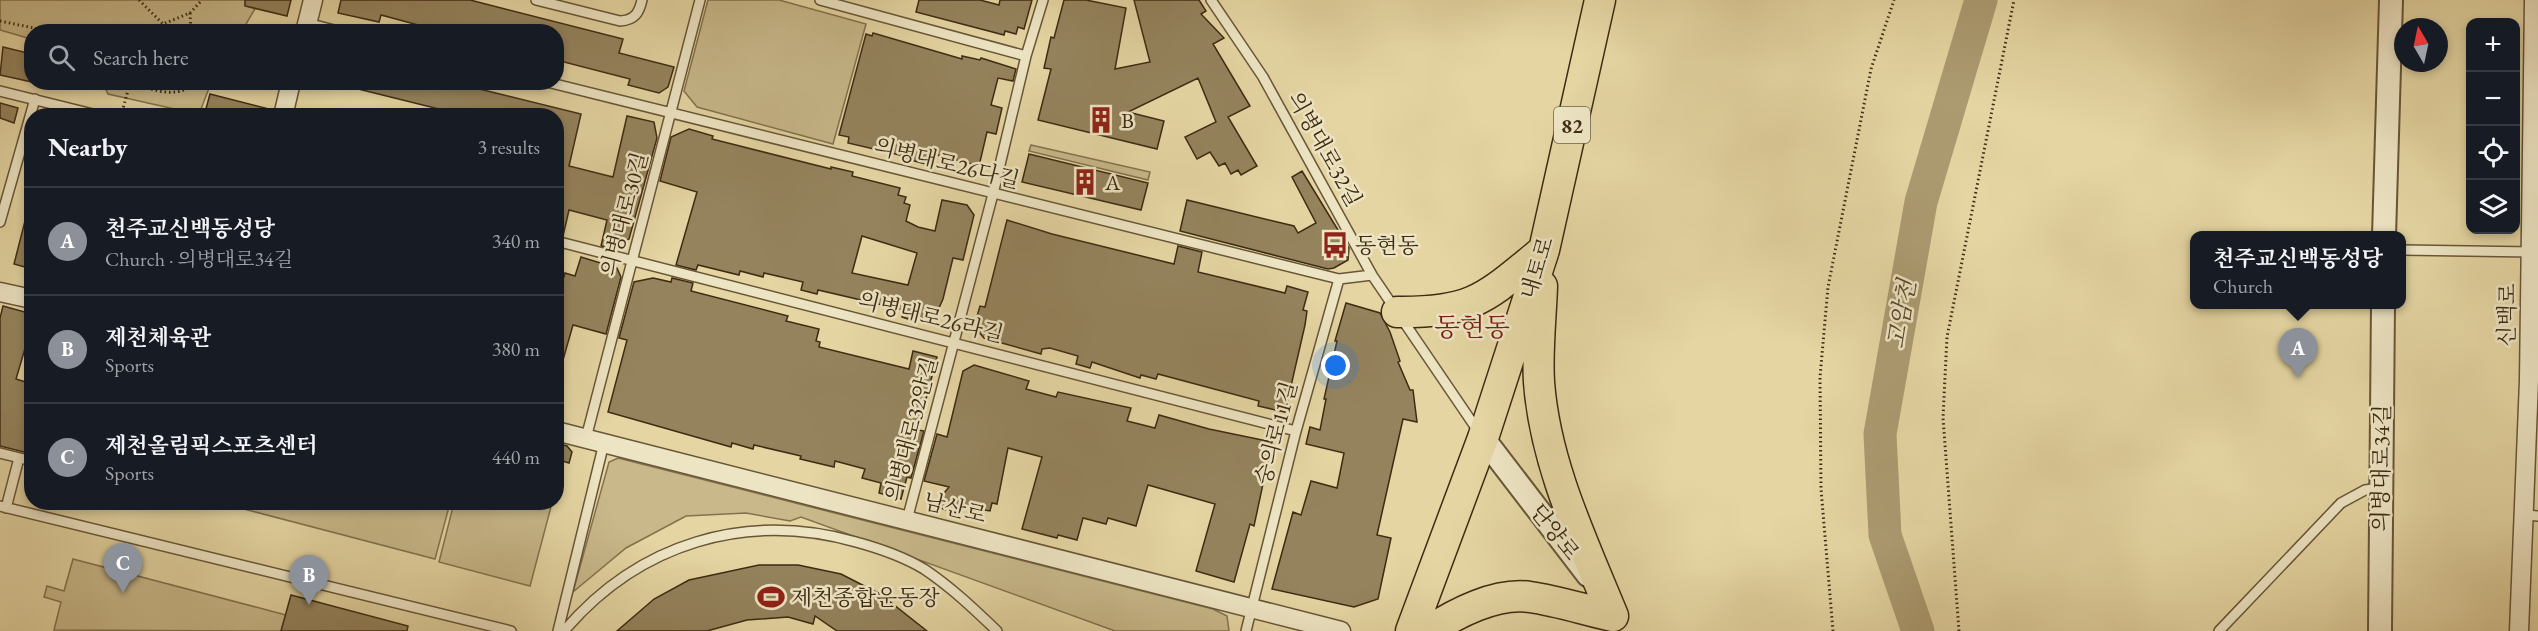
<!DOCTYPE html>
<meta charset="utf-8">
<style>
body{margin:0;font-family:"EB Garamond","Noto Serif KR",serif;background:#242831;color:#f1f3f6}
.controls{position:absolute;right:18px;top:18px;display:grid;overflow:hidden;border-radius:12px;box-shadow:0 3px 9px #0003}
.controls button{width:54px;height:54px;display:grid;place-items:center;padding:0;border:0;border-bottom:2px solid #363941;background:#171b24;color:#f1f3f6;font:30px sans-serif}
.compass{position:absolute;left:2394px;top:18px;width:54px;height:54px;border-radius:50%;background:#171b24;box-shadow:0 3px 9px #0003;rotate:351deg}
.you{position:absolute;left:1336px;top:366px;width:21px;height:21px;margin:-15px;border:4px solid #fff;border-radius:50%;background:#1a73e8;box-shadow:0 0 0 9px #1a73e833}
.badge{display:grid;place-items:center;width:39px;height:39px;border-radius:50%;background:#8c9099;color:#fff;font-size:20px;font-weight:700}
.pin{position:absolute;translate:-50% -50px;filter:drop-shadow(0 2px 3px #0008)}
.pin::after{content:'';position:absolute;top:32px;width:21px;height:18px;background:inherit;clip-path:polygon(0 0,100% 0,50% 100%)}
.popup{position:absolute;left:2190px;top:231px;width:216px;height:78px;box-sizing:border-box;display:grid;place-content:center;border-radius:12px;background:#171b24;filter:drop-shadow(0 2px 4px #0005);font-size:20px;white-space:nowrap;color:#9ea1a6}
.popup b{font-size:22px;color:#f1f3f6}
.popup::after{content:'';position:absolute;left:50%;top:100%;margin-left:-12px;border:12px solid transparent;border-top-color:#171b24}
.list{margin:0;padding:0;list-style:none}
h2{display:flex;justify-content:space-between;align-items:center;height:78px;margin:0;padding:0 24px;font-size:26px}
h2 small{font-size:20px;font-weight:400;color:#9ea1a6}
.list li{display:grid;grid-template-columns:39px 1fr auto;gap:18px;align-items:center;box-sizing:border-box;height:108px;padding:0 24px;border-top:2px solid #363941}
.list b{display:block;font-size:22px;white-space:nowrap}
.list p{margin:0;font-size:20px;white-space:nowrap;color:#9ea1a6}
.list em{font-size:20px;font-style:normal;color:#9ea1a6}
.icon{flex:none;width:33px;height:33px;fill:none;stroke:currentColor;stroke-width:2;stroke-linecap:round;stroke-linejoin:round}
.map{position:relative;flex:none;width:2538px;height:631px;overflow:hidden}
.search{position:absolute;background:#171b24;box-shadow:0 3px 9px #0003;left:24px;top:24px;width:540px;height:66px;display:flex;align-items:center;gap:15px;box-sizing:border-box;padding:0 21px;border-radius:24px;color:#9ea1a6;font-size:22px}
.panel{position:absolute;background:#171b24;box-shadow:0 3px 9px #0003;left:24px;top:108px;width:540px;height:402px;border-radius:24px}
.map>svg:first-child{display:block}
.green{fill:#c8b88a;stroke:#83724e;stroke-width:1.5}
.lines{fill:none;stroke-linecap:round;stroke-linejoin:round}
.river{stroke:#ac9b71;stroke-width:33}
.building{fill:#94835d;stroke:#3e2b13;stroke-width:1.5;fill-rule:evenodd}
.service-casing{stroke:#685637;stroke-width:12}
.minor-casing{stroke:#685637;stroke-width:21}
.tertiary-casing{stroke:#685637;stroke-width:26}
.primary-casing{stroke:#3e2b13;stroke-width:33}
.path{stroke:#3e2b13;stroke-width:3;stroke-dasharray:1.5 3;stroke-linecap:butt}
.service{stroke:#ede4c3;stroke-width:9}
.minor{stroke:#ede4c3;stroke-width:18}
.tertiary{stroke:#ede4c3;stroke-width:22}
.primary{stroke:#e4d5a2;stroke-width:30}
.labels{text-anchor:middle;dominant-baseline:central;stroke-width:5;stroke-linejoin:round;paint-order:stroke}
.shield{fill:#ede4c3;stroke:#726248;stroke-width:1.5}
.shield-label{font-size:21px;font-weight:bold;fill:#3e2b13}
.poi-label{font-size:22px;fill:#3e2b13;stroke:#ede4c3;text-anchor:start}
.street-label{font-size:22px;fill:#3e2b13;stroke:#ede4c3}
.water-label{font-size:24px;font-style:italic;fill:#5a472a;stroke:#ede4c3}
.quarter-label{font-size:26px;fill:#7a1f14;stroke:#ede4c3}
</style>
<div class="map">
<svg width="2538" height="631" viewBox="0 0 2538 631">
<rect width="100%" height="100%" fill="#e4d5a2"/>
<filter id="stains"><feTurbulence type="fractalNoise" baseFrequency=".00333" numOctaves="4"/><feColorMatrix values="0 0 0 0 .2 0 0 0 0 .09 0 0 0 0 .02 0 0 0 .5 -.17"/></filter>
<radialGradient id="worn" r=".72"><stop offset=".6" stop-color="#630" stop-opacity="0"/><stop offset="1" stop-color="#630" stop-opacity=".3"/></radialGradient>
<path class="green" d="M 0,0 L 260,0 L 242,31 L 32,32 L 31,39 L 0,30 Z
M 708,0 L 779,0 L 866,24 L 833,144 L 697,107 L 684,91 Z
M 103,83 L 211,83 L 201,109 L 179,110 L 108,94 Z
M 1031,145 L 1150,172 L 1148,180 L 1029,151 Z
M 618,458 L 1213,609 L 1227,616 L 1229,631 L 1115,631 L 801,517 L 790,521 L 746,513 L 686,516 L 626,548 L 573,592 L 609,462 Z
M 221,503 L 221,502 L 450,503 L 435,559 Z
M 454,503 L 552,503 L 530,586 L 439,562 Z
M 73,559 L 286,615 L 281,631 L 54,630 L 61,602 L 44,597 L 47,586 L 64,591 Z"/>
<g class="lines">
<path class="river" d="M 1918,631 L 1885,535 L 1880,434 L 1921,202 L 1981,0"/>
</g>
<path class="building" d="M 245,0 L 291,0 L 287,16 L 245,6 Z
M 341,0 L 470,0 L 623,39 L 619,53 L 674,67 L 668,87 L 659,93 L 628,85 L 630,79 L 556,60 L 556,32 L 444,32 L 381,15 L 379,22 L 338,13 Z
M 919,0 L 980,0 L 999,5 L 1000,0 L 1032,0 L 1024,29 L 1018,27 L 1016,34 L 1005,31 L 1004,35 L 916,12 Z
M 1064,0 L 1086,0 L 1126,8 L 1115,69 L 1150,62 L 1134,0 L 1199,0 L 1206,11 L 1201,14 L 1224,38 L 1213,44 L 1250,106 L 1228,117 L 1257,166 L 1241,175 L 1238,170 L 1231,174 L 1225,163 L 1219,166 L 1210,152 L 1197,159 L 1185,137 L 1216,122 L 1198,78 L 1128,112 L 1164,121 L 1157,149 L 1038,120 L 1051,69 L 1044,68 L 1051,37 L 1054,38 Z
M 873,33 L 962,59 L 962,56 L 980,60 L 981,58 L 1016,69 L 1013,81 L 998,78 L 991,105 L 1002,108 L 996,134 L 987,132 L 979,166 L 929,153 L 926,164 L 903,158 L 904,156 L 848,143 L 849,137 L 839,135 L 866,34 L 872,36 Z
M 3,47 L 32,54 L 32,82 L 0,75 Z
M 355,82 L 451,82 L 581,114 L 569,166 L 613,177 L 627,116 L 654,122 L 657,138 L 629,239 L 610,248 L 601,246 L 607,220 L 569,210 L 563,236 L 556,234 L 556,116 L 467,116 L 354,88 Z
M 210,94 L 273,110 L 272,116 L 204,116 Z
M 0,103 L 18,108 L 14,123 L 0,118 Z
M 689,129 L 713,136 L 712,139 L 831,169 L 831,167 L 853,172 L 852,176 L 900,188 L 898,195 L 906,197 L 904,203 L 910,205 L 906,221 L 918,227 L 935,231 L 942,200 L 967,205 L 974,215 L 963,260 L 953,258 L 943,299 L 934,319 L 927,317 L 926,321 L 918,319 L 917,322 L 902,317 L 904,310 L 818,290 L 817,294 L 801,290 L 803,282 L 764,273 L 763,277 L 740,271 L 739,275 L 698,265 L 696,270 L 676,265 L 697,192 L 660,181 L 671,137 ZM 862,236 L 917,253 L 908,285 L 852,273 Z
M 1029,154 L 1148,183 L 1141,210 L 1022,182 Z
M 1302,171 L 1349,248 L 1348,260 L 1334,268 L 1328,269 L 1180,231 L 1187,200 L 1294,226 L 1298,233 L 1316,223 L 1292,177 Z
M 26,217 L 32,218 L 32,269 L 14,264 Z
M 1007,220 L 1052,234 L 1174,264 L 1178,246 L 1202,252 L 1198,272 L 1285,293 L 1287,286 L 1308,292 L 1303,310 L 1307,311 L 1305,325 L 1285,412 L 1258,406 L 1259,401 L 1158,374 L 1156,379 L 1141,375 L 1140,378 L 1092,362 L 1090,368 L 1076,364 L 1078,356 L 1050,348 L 1042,349 L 1041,354 L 984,338 L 974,326 L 980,306 L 985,307 Z
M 581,257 L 617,268 L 621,277 L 606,334 L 573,325 L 561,367 L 556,366 L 556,302 L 565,273 L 575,276 Z
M 653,278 L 671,282 L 672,278 L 693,283 L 691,291 L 788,316 L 786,321 L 819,329 L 816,341 L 820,342 L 819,347 L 909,369 L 913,351 L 937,357 L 918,430 L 924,431 L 911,478 L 907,477 L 901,499 L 879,493 L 881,483 L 862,478 L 865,469 L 835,461 L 834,467 L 800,459 L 801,456 L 754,445 L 753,449 L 732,443 L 731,447 L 608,412 L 627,340 L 619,338 L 634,282 Z
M 1346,303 L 1380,313 L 1390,332 L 1400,361 L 1398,362 L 1410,390 L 1413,390 L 1417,422 L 1403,419 L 1377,535 L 1391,538 L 1378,599 L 1354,607 L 1272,589 L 1293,512 L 1301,515 L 1311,481 L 1337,488 L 1344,453 L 1306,444 L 1310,427 L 1320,430 L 1326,399 L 1324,399 L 1337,341 L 1335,341 Z
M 3,306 L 32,314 L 32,325 L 16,379 L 32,384 L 32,454 L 0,446 L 0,318 Z
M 974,365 L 1029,381 L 1026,389 L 1056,397 L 1058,392 L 1131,408 L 1127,421 L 1155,428 L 1159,415 L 1209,429 L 1272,442 L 1254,526 L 1250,524 L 1234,582 L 1196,571 L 1215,504 L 1148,485 L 1136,526 L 1108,518 L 1106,524 L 1083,518 L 1077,540 L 1058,535 L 1057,538 L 1022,529 L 1042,457 L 1008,448 L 997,504 L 992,503 L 990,511 L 959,506 L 957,513 L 940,508 L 940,498 L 949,487 L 924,481 L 937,434 L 947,437 L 963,371 Z
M 556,443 L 567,446 L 572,452 L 569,463 L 556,459 Z
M 759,565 L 798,565 L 841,574 L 880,594 L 927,631 L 837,631 L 815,616 L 813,624 L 788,617 L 747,620 L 707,631 L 617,631 L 654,599 L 689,580 Z
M 291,595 L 408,626 L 407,631 L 281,631 Z"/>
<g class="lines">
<defs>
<path id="service" d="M 536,0 L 620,21 C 635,20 639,13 642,0
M 820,0 L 1026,56
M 1211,0 L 1263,77 L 1372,275 L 1478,431
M 307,23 L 342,32
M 547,82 L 1339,279
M 0,91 L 101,116
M 0,222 L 35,99
M 556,241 L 1296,431
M 2402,250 L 2533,252
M 586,438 L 700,0
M 0,453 L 32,461
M 0,506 L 511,631
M 6,508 L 19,458
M 2526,515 L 2538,516
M 907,520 L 993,194 L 1026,56 L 1043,0
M 558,631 L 604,443
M 564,631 C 639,543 746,511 856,542 C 878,548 904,557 924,569 C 951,587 974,609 997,631
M 1246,631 L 1296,431 L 1339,279 L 1372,275
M 2219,631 L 2341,503 L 2365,490 L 2380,488"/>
<path id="minor" d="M 305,32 L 313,0
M 283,116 L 291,82
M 0,292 L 32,299
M 556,431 L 1341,631
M 2519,631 L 2529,380 L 2534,0"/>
<path id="tertiary" d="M 2384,236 L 2391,0
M 1483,438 L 1588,575
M 2380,631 L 2383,304"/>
<path id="primary" d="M 1542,286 C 1541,317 1537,351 1539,382 C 1545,464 1582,540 1613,616
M 1397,312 C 1475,313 1486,297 1544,250
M 1411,631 L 1483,438 L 1544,250 L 1600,0
M 1429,631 C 1456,613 1497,592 1530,597 C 1558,601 1585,610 1613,616"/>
</defs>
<use href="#service" class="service-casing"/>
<use href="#minor" class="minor-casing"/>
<use href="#tertiary" class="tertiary-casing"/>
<use href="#primary" class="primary-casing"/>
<path class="path" d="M 139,0 L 163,24 L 190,13 L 202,0
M 190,13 L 191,32
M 0,21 L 53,32
M 130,82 C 150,89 171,98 191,87 L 192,82
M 121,116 L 130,83
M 1833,631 L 1821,489 L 1820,377 L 1828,287 L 1871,69 L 1894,0
M 1959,631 L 1943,418 L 1947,337 L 2014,0"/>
<use href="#service" class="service"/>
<use href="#minor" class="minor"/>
<use href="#tertiary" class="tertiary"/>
<use href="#primary" class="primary"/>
</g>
<defs>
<symbol id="building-bare" viewBox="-9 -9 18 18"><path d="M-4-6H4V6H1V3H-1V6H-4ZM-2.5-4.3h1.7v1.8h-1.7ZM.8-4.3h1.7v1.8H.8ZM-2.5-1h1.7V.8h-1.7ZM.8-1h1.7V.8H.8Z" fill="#8f2418" stroke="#ede4c3" stroke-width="2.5" paint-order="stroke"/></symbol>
<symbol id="bus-bare" viewBox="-9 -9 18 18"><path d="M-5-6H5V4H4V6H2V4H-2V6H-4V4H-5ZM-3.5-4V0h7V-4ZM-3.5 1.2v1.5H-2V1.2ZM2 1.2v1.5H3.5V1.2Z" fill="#8f2418" stroke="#ede4c3" stroke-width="2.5" paint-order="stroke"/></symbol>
<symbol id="stadium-bare" viewBox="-9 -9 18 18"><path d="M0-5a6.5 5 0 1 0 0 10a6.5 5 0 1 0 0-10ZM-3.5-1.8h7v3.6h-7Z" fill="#8f2418" stroke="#ede4c3" stroke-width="2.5" paint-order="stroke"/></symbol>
</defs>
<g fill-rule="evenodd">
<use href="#building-bare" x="1082" y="101" width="38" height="38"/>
<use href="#building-bare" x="1066" y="163" width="38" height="38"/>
<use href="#bus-bare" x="1316" y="226" width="38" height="38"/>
<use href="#stadium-bare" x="752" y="578" width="38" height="38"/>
</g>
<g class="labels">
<rect class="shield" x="1554" y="107" width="36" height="36" rx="4.5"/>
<g class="shield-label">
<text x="1572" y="125">82</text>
</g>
<g class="poi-label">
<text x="1121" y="120">B</text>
<text x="1105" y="182">A</text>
<text x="1355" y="245">동현동</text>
<text x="791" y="597">제천종합운동장</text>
</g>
<g class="street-label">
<text transform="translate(1325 149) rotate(61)">의병대로32길</text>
<text transform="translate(947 163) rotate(14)">의병대로26다길</text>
<text transform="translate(624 214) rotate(-75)">의병대로30길</text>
<text transform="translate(1537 268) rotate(-73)">내토로</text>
<text transform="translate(2507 315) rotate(-89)">신백로</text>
<text transform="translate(931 317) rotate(14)">의병대로26라길</text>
<text transform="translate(911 429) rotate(-75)">의병대로32안길</text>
<text transform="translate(1276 433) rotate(-75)">숭의로11길</text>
<text transform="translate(2381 468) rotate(-89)">의병대로34길</text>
<text transform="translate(955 508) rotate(14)">남산로</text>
<text transform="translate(1555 532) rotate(52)">단양로</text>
</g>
<g class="water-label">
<text transform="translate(1901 314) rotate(-80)">고암천</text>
</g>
<g class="quarter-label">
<text x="1472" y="327">동현동</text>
</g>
</g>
<rect width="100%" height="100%" filter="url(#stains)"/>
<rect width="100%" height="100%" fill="url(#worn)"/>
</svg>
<div class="controls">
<button>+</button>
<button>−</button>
<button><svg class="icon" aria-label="locate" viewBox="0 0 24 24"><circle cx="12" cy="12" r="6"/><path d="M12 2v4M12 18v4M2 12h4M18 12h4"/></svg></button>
<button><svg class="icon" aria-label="layers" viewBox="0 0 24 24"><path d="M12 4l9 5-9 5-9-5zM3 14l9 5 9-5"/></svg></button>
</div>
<svg class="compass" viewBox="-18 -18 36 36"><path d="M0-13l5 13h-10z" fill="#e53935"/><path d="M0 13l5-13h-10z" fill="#9ea1a6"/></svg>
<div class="you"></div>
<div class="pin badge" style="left:2298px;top:378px">A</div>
<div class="popup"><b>천주교신백동성당</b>Church</div>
<div class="pin badge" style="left:309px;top:605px">B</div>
<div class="pin badge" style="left:123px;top:593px">C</div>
<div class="search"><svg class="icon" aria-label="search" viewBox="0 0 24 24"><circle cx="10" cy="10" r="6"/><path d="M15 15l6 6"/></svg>Search here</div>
<section class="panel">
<h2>Nearby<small>3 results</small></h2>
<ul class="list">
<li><span class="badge">A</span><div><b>천주교신백동성당</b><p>Church · 의병대로34길</p></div><em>340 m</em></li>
<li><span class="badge">B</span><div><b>제천체육관</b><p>Sports</p></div><em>380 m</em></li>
<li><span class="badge">C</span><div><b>제천올림픽스포츠센터</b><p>Sports</p></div><em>440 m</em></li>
</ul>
</section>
</div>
